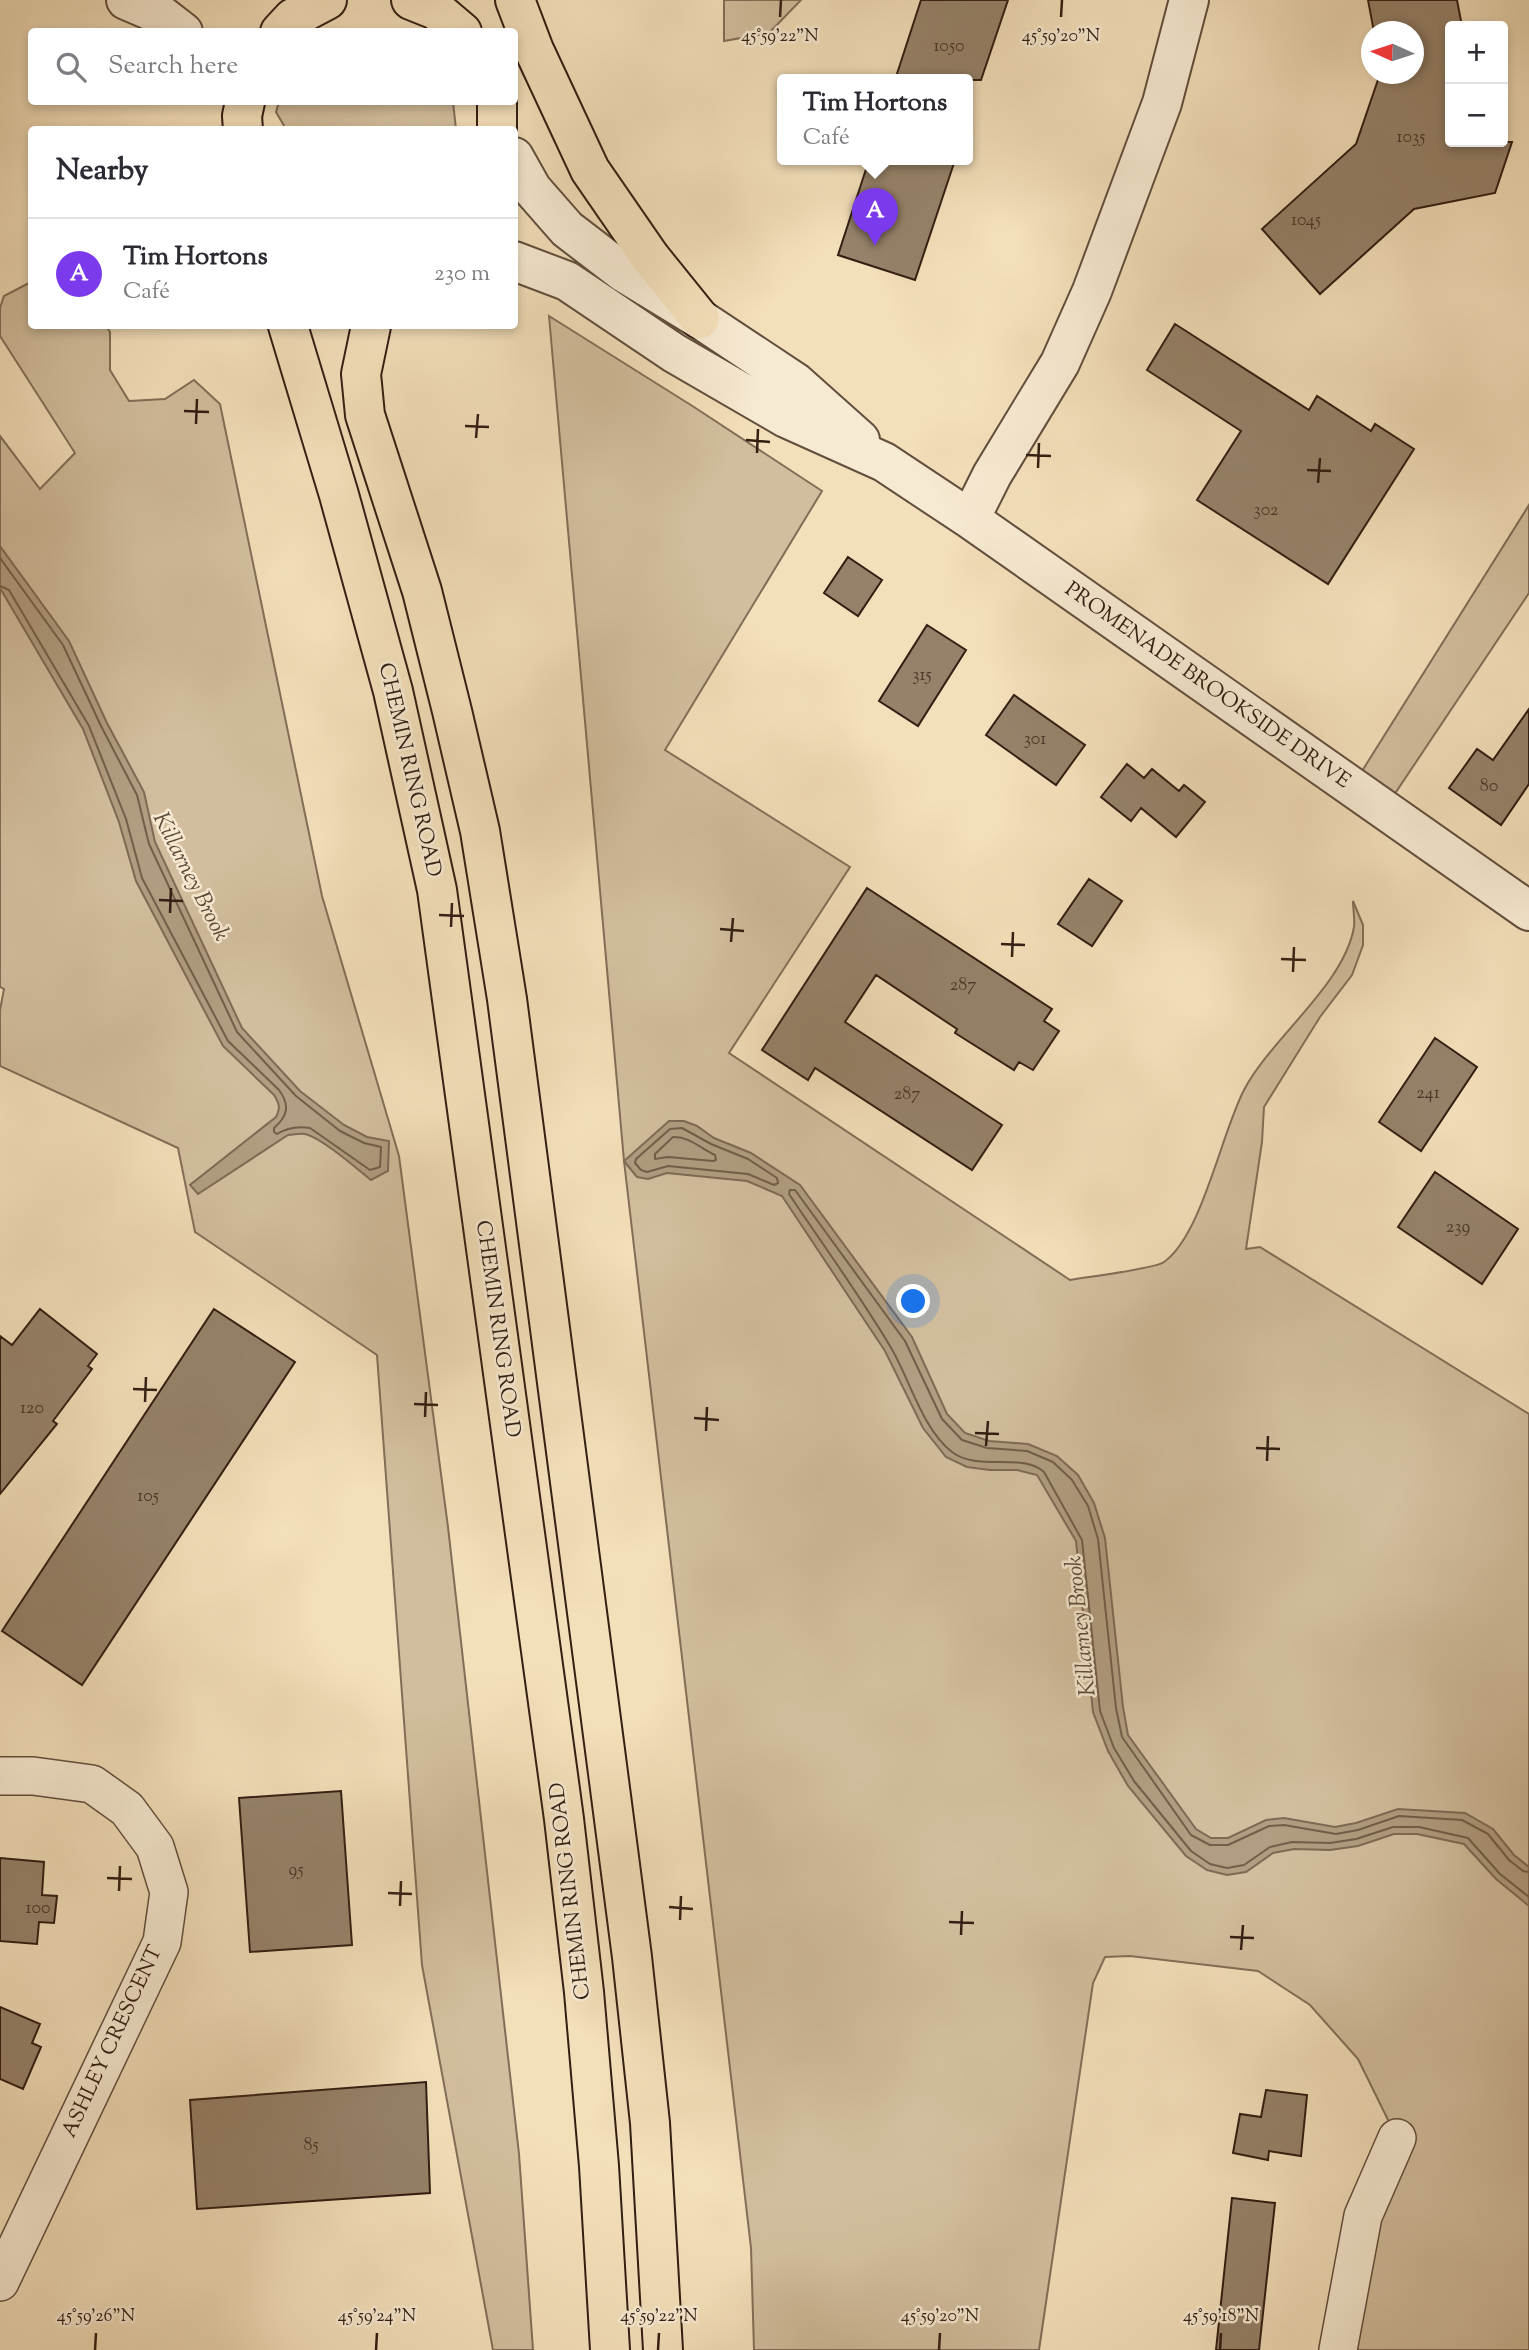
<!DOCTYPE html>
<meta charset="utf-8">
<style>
body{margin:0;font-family:"Sorts Mill Goudy",serif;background:#f7f7f7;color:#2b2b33}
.controls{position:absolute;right:21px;top:21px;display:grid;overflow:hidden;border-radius:7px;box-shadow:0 4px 10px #0003}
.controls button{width:63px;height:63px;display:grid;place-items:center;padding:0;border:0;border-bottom:2px solid #e1e1e2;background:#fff;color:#2b2b33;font:35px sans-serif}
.compass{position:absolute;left:1361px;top:21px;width:63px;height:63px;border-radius:50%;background:#fff;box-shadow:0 4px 10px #0003;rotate:273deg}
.you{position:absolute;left:914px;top:1302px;width:24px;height:24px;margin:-18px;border:5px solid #fff;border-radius:50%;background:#1a73e8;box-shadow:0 0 0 10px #1a73e833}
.badge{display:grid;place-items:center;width:46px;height:46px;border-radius:50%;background:#7c3aed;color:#fff;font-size:23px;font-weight:700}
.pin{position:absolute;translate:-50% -58px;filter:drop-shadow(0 2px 4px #0008)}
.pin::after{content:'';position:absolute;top:37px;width:24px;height:21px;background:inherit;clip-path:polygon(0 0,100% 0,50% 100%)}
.popup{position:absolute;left:777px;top:74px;width:196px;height:91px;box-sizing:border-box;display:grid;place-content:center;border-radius:7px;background:#fff;filter:drop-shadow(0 2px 5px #0005);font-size:23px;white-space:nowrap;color:#7c7c81}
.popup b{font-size:26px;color:#2b2b33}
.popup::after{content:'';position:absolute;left:50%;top:100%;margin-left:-14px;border:14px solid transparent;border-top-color:#fff}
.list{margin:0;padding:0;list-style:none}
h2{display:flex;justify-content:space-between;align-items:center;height:91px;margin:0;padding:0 28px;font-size:30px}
h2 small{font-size:23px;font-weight:400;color:#7c7c81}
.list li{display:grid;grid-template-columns:46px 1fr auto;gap:21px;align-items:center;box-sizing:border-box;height:112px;padding:0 28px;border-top:2px solid #e1e1e2}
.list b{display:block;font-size:26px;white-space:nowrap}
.list p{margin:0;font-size:23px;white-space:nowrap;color:#7c7c81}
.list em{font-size:23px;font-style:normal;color:#7c7c81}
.icon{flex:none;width:38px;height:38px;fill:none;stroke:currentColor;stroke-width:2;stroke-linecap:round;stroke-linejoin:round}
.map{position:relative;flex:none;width:1529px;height:2350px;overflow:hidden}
.search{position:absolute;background:#fff;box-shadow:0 4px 10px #0003;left:28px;top:28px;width:490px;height:77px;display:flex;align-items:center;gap:18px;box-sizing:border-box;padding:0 24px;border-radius:7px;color:#7c7c81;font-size:26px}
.panel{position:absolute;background:#fff;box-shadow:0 4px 10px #0003;left:28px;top:126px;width:490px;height:203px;border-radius:7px}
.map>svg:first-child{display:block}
.green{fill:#d2be9e;stroke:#826e58;stroke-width:2}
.water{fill:#b19d81;stroke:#7e6a55;stroke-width:2}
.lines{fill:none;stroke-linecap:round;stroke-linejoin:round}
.shore{stroke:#725e4a;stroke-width:2}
.building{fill:#96826a;stroke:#321e13;stroke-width:2}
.minor-casing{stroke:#624e3d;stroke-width:40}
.tertiary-casing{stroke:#624e3d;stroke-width:42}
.trunk-casing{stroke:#321e13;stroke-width:42}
.minor{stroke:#f7ead2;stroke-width:37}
.tertiary{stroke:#f7ead2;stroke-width:38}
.trunk{stroke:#f3dfba;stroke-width:38}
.ticks{fill:none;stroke:#321e13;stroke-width:2.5}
.labels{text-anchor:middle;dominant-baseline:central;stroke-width:5;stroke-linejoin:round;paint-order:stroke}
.number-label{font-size:18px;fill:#4b3729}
.street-label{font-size:21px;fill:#321e13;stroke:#f7ead2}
.water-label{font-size:23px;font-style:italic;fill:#5e4a3a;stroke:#f7ead2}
.ticks-label{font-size:18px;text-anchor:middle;fill:#321e13;stroke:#f7ead2;stroke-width:5;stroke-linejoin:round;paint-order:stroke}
</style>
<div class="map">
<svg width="1529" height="2350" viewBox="0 0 1529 2350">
<rect width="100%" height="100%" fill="#f3dfba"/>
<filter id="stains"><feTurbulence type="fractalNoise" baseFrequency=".00286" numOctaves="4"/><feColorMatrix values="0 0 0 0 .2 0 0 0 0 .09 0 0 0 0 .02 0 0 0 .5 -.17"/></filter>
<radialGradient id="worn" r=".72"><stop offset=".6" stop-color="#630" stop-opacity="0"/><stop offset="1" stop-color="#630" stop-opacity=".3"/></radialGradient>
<path class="green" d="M 724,0 L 801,0 L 769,33 L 724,41 Z
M 279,102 L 453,102 L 456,129 L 286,129 L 276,112 Z
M 31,282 L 32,326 L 106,326 L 110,332 L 110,370 L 129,401 L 165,399 L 194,380 L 220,404 L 322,896 L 399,1156 L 448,1527 L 519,2154 L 533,2350 L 493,2350 L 422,1965 L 377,1355 L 195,1232 L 178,1148 L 0,1066 L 0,1010 L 4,989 L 0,987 L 0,436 L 40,489 L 75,453 L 0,336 L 0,308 L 4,296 Z
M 549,316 L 694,407 L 822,491 L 665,750 L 850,867 L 729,1053 L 1070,1280 C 1086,1277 1155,1269 1164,1262 C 1202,1235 1221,1134 1244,1090 C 1272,1037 1344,985 1354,927 C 1355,919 1353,909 1353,901 L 1363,925 L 1363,945 L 1352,975 L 1320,1017 L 1264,1107 L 1262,1142 L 1246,1249 L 1260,1247 L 1529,1414 L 1529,2350 L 1338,2350 L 1397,2138 L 1358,2059 L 1310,2005 L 1258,1971 L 1130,1956 L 1105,1957 L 1093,1983 L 1039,2350 L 754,2350 L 751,2248 L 624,1161 Z
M 1529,505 L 1529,593 L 1384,810 L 1352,787 Z"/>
<path class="water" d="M 0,546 L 69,641 L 107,723 L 144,792 L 155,842 L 242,1028 L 300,1091 L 344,1125 L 367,1137 L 389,1141 L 388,1171 L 371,1180 C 356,1168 322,1138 305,1134 C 299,1133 294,1135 288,1135 L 198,1194 L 190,1185 L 276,1117 C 281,1108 279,1103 274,1095 L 223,1046 L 136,881 L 119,822 L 83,729 L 0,588 Z
M 669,1121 L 684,1121 L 697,1126 L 714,1138 L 751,1153 L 800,1185 L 912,1337 L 947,1414 L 965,1433 L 989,1441 L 1028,1444 L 1057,1456 L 1078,1475 L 1094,1503 L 1105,1538 L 1123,1707 L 1128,1735 L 1196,1829 L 1211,1838 L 1228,1838 L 1266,1820 L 1284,1818 L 1335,1827 L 1356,1823 L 1398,1809 L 1465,1813 L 1493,1829 L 1514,1855 L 1529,1867 L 1529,1906 L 1496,1879 L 1464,1844 L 1417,1834 L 1394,1834 L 1358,1846 L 1330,1850 L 1294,1849 L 1273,1853 L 1246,1872 L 1227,1875 L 1207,1870 L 1186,1856 L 1128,1786 L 1108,1751 L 1093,1712 L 1076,1541 L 1037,1475 L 1017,1470 L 990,1470 L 967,1467 L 946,1457 L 923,1428 L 885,1351 L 782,1196 L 747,1181 L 667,1173 L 648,1179 L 637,1177 L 624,1161 Z"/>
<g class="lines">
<path class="shore" d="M 0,558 L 63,645 L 101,726 L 137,795 L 149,844 L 237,1032 L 296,1096 L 340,1131 L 364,1143 L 381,1147 L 380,1167 L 370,1170 L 310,1128 C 298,1126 288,1127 277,1134 L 274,1132 L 274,1128 C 288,1116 290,1105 279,1090 L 228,1041 L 142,878 L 126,819 L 89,726 L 9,590 L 0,586
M 682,1128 L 711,1144 L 748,1159 L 777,1178 L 778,1183 L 774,1185 L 748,1174 L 668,1166 L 647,1172 L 641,1170 L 635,1163 L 636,1159 L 670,1129 Z
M 673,1137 C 689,1136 701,1149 715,1155 L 716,1160 L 713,1161 L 668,1157 L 655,1159 L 655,1154 Z
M 1529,1872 L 1523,1871 L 1509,1860 L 1488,1834 L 1462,1820 L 1399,1816 L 1358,1830 L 1336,1834 L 1284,1825 L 1269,1826 L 1228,1845 L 1210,1845 L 1191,1835 L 1122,1737 L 1116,1708 L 1098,1539 L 1088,1506 L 1072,1480 L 1053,1462 L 1027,1451 L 987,1448 L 962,1440 L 942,1419 L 905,1341 L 795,1190 L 790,1190 L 789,1194 C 823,1245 859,1294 890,1346 C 909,1377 922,1429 952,1452 C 978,1472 1022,1452 1044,1472 L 1082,1540 L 1100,1711 L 1114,1748 L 1134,1781 L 1191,1851 L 1210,1864 L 1227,1868 L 1244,1865 L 1270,1847 L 1292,1842 L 1330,1843 L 1356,1839 L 1393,1827 L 1419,1827 L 1468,1838 L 1500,1874 L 1529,1897"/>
</g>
<path class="building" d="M 921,0 L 1008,0 L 981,80 L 895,80 Z
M 1368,0 L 1457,0 L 1462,26 L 1450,26 L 1450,142 L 1512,142 L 1495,193 L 1414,209 L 1320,294 L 1262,229 L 1356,144 L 1380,74 L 1413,74 L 1413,32 L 1374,32 Z
M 869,160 L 955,160 L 915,280 L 838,255 Z
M 1175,324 L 1309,410 L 1317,396 L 1371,431 L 1375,424 L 1414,449 L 1328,584 L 1197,500 L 1241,431 L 1147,370 Z
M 848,557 L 882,580 L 858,616 L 824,593 Z
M 927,625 L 966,650 L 918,726 L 879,701 Z
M 1014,695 L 1085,745 L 1056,785 L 986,735 Z
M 1529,709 L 1529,784 L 1501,825 L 1449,788 L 1477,749 L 1493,760 Z
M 1127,764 L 1144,778 L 1152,769 L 1179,791 L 1184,785 L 1205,802 L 1176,837 L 1141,808 L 1131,821 L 1101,797 Z
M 1089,879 L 1122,901 L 1092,946 L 1058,924 Z
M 867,888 L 1052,1009 L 1044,1021 L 1059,1031 L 1033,1070 L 1019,1062 L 1014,1070 L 955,1033 L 957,1029 L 876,975 L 845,1022 L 1002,1125 L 972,1170 L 815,1068 L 808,1080 L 762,1050 Z
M 1435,1038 L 1477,1067 L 1421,1151 L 1379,1122 Z
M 1435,1172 L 1518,1229 L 1482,1284 L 1398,1227 Z
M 40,1309 L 97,1354 L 88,1366 L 92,1369 L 53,1421 L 57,1424 L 0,1494 L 0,1336 L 12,1345 Z
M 214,1309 L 295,1362 L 82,1685 L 2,1631 Z
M 341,1791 L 352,1945 L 250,1952 L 239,1798 Z
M 0,1858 L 44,1862 L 42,1895 L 57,1896 L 54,1923 L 39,1922 L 37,1944 L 0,1941 Z
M 0,2007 L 40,2024 L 32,2043 L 41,2047 L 23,2089 L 0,2079 Z
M 426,2082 L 430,2193 L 197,2209 L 190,2100 Z
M 1266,2090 L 1307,2095 L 1301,2156 L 1269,2151 L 1268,2160 L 1233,2153 L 1240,2114 L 1261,2117 Z
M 1232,2198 L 1275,2203 L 1259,2350 L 1216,2350 Z"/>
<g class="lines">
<defs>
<path id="minor" d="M 0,1776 L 33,1776 L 92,1784 L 127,1809 L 155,1847 L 169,1892 L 162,1942 L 0,2282
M 1338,2350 L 1363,2216 L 1397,2138"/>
<path id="tertiary" d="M 126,0 L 161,15 L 183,32
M 514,157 L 532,189 L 567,229 L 623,272 L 700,319 L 795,382 L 860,440
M 514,261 L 567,281 L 674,353 L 786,418 L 884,462 L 970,519 L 1529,911
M 970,519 L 992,475 L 1060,363 L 1092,291 L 1162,103 L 1189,0"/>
<path id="trunk" d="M 411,0 L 436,10 L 462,32
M 515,0 L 534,50 L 590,170 L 650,257 L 700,319
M 280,32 L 293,18 L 327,0
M 497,102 L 497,130
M 243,130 L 242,116 L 245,102
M 288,326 L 339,495 L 393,691 L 437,890 L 564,1819 L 584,1992 L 599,2166 L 610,2350
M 371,326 L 361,374 L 365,415 L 422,591 L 452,711 L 480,831 L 507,999 L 632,1957 L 650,2123 L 663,2350"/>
</defs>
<use href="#minor" class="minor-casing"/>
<use href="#tertiary" class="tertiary-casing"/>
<use href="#trunk" class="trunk-casing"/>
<use href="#minor" class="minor"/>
<use href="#tertiary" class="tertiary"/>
<use href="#trunk" class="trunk"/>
</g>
<path class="ticks" d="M 780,17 L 781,0M 1061,17 L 1062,0M 184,411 L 209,412M 196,424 L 197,399M 465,426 L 489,427M 476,438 L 478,414M 746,440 L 770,442M 757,453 L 758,429M 1026,455 L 1051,456M 1038,468 L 1039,443M 1307,470 L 1331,471M 1318,483 L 1320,458M 159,900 L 183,901M 170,913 L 171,888M 439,915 L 464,916M 451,927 L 452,903M 720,929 L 744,931M 731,942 L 733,918M 1001,944 L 1025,945M 1012,957 L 1013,932M 1281,959 L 1306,960M 1293,972 L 1294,947M 133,1389 L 157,1390M 145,1402 L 146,1377M 414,1404 L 438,1405M 425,1417 L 426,1392M 694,1418 L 719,1420M 706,1431 L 707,1407M 975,1433 L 999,1434M 986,1446 L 988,1421M 1256,1448 L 1280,1449M 1267,1461 L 1268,1436M 107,1878 L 132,1879M 119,1891 L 120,1866M 388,1893 L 412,1894M 400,1906 L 401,1881M 669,1907 L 693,1909M 680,1920 L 681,1896M 949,1922 L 974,1923M 961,1935 L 962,1911M 1230,1937 L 1254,1938M 1241,1950 L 1243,1925M 95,2350 L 96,2333M 376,2350 L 377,2333M 658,2350 L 659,2333M 939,2350 L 940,2333M 1220,2350 L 1221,2333"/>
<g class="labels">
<g class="number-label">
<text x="949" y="47">1050</text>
<text x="1411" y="138">1035</text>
<text x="1306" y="221">1045</text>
<text x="1266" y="511">302</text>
<text x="922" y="676">315</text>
<text x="1035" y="740">301</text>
<text x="1489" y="787">80</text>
<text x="963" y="986">287</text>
<text x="1428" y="1094">241</text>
<text x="907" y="1095">287</text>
<text x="1458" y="1228">239</text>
<text x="32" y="1409">120</text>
<text x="148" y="1497">105</text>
<text x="296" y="1871">95</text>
<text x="38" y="1909">100</text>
<text x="311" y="2146">85</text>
</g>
<g class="street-label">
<text transform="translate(1207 686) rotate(35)">PROMENADE BROOKSIDE DRIVE</text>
<text transform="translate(409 770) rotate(77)">CHEMIN RING ROAD</text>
<text transform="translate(497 1329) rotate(82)">CHEMIN RING ROAD</text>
<text transform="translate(571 1891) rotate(-97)">CHEMIN RING ROAD</text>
<text transform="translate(113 2042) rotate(-65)">ASHLEY CRESCENT</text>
</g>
<g class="water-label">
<text transform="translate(190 877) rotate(63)">Killarney Brook</text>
<text transform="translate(1082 1626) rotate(-96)">Killarney Brook</text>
</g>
</g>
<g class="ticks-label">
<text x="780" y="41">45°59'22"N</text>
<text x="1061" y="41">45°59'20"N</text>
<text x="96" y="2321">45°59'26"N</text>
<text x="377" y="2321">45°59'24"N</text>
<text x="659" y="2321">45°59'22"N</text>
<text x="940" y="2321">45°59'20"N</text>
<text x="1221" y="2321">45°59'18"N</text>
</g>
<rect width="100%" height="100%" filter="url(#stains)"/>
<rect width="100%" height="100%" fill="url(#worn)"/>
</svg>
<div class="controls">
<button>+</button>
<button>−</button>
</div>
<svg class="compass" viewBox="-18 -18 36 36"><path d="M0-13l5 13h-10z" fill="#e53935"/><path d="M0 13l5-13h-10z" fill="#7c7c81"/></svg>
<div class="you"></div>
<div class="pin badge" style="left:875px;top:246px">A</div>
<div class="popup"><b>Tim Hortons</b>Café</div>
<div class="search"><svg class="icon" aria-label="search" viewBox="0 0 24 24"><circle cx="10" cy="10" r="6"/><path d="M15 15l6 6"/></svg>Search here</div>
<section class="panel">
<h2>Nearby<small></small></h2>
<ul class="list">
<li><span class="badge">A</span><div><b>Tim Hortons</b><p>Café</p></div><em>230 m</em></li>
</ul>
</section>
</div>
